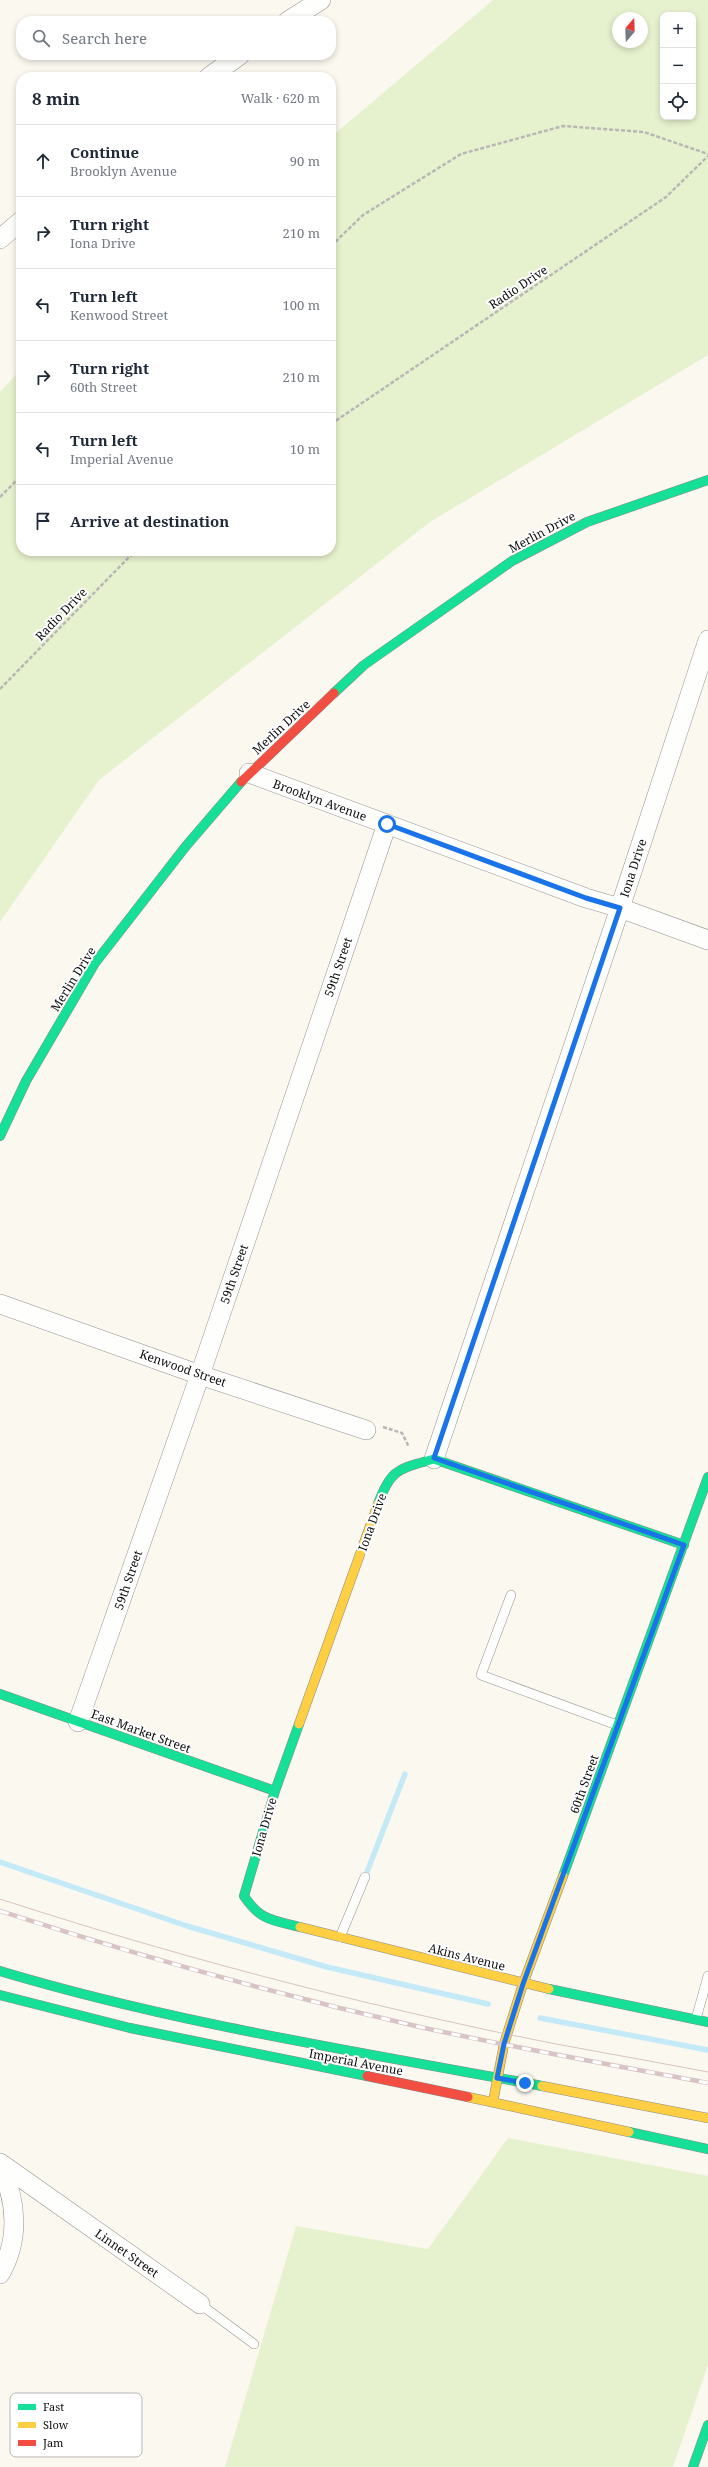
<!DOCTYPE html>
<meta charset="utf-8">
<style>
body{margin:0;font-family:"Noto Serif",serif;background:#f2f2f3;color:#1f2937}
.controls{position:absolute;right:12px;top:12px;display:grid;overflow:hidden;border-radius:8px;box-shadow:0 2px 6px #0003}
.controls button{width:36px;height:36px;display:grid;place-items:center;padding:0;border:0;border-bottom:1px solid #e0e1e3;background:#fff;color:#1f2937;font:20px sans-serif}
.compass{position:absolute;left:612px;top:12px;width:36px;height:36px;border-radius:50%;background:#fff;box-shadow:0 2px 6px #0003;rotate:19deg}
.stop{position:absolute;width:12px;height:12px;margin:-9px;border:3px solid #1a73e8;border-radius:50%;background:#fff}
.stop.end{background:#1a73e8;border-color:#fff;box-shadow:0 1px 4px #0008}
.list{margin:0;padding:0;list-style:none}
h2{display:flex;justify-content:space-between;align-items:center;height:52px;margin:0;padding:0 16px;font-size:17px}
h2 small{font-size:13px;font-weight:400;color:#747a83}
.list li{display:grid;grid-template-columns:26px 1fr auto;gap:12px;align-items:center;box-sizing:border-box;height:72px;padding:0 16px;border-top:1px solid #e0e1e3}
.list b{display:block;font-size:15px;white-space:nowrap}
.list p{margin:0;font-size:13px;white-space:nowrap;color:#747a83}
.list em{font-size:13px;font-style:normal;color:#747a83}
.icon{flex:none;width:22px;height:22px;fill:none;stroke:currentColor;stroke-width:2;stroke-linecap:round;stroke-linejoin:round}
.map{position:relative;flex:none;width:708px;height:2467px;overflow:hidden}
.search{position:absolute;background:#fff;box-shadow:0 2px 6px #0003;left:16px;top:16px;width:320px;height:44px;display:flex;align-items:center;gap:10px;box-sizing:border-box;padding:0 14px;border-radius:16px;color:#747a83;font-size:15px}
.panel{position:absolute;background:#fff;box-shadow:0 2px 6px #0003;left:16px;top:72px;width:320px;height:484px;border-radius:16px}
.map>svg:first-child{display:block}
.green{fill:#e6f1ce;fill-rule:evenodd}
.lines{fill:none;stroke-linecap:round;stroke-linejoin:round}
.stream{stroke:#c4eaf7;stroke-width:5.5}
.lane-casing{stroke:#94938f;stroke-width:10}
.street-casing{stroke:#94938f;stroke-width:20}
.fast-casing{stroke:#8b8986;stroke-width:10}
.slow-casing{stroke:#8b8986;stroke-width:10}
.jam-casing{stroke:#8b8986;stroke-width:10}
.path{stroke:#b8b7b6;stroke-width:2.5;stroke-dasharray:4 2;stroke-linecap:butt}
.lane{stroke:#fefefd;stroke-width:9}
.street{stroke:#fefefd;stroke-width:19}
.fast{stroke:#16e098;stroke-width:9}
.slow{stroke:#ffcf43;stroke-width:9}
.jam{stroke:#f24e42;stroke-width:9}
.tram{stroke:#d8c3c5;stroke-width:1}
.rail-casing{stroke:#d8c3c5;stroke-width:4.5}
.rail{stroke:#fff;stroke-width:3;stroke-dasharray:9;stroke-linecap:butt}
.route{stroke:#1a73e8;stroke-width:5}
.labels{text-anchor:middle;dominant-baseline:central;stroke-width:4;stroke-linejoin:round;paint-order:stroke}
.street-label{font-size:12px;fill:#0d0d0d;stroke:#fff}
.key{fill:#fff;stroke:#b6b6b6;stroke-width:1}
.key-label{font-size:11px;fill:#0d0d0d}
</style>
<div class="map">
<svg width="708" height="2467" viewBox="0 0 708 2467">
<rect width="100%" height="100%" fill="#fbf8f0"/>
<path class="green" d="M 493,0 L 708,0 L 708,355 L 430,522 L 99,780 L 0,922 L 0,392 L 21,369 L 21,551 L 331,551 L 331,137 ZM 663,15 L 693,15 L 693,117 L 663,117 ZM 618,18 L 642,18 L 642,42 L 618,42 Z
M 508,2138 L 708,2176 L 708,2365 L 673,2467 L 225,2467 L 296,2226 L 428,2249 Z"/>
<g class="lines">
<path class="stream" d="M 0,1862 L 187,1926 L 327,1967 L 488,2004
M 365,1877 L 405,1774
M 540,2018 L 708,2050"/>
<defs>
<path id="lane" d="M 511,1595 L 481,1675 L 617,1725
M 340,1937 L 365,1877
M 696,2019 L 708,1976
M 200,2304 L 254,2344"/>
<path id="street" d="M 288,21 L 321,0
M 209,77 L 240,55
M 0,239 L 21,221
M 249,773 L 586,898 L 620,908 L 708,940
M 0,1304 L 200,1375 L 366,1430
M 434,1459 L 620,908 L 708,640
M 78,1722 L 200,1375 L 387,824
M 0,2163 L 200,2304
M 0,2166 C 17,2200 20,2240 0,2274"/>
<path id="fast" d="M 334,693 L 364,665 L 512,561 L 587,522 L 708,480
M 0,1136 L 26,1081 L 95,963 L 186,846 L 241,782
M 378,1504 C 391,1468 399,1469 434,1459 L 684,1545
M 0,1694 L 275,1791
M 299,1724 L 275,1791 L 244,1896 C 261,1921 272,1920 300,1927
M 563,1876 L 708,1477
M 0,1971 C 177,2024 361,2052 542,2086
M 549,1989 L 708,2022
M 0,1995 L 130,2028 L 367,2076
M 629,2132 L 708,2149
M 693,2467 L 708,2425"/>
<path id="slow" d="M 299,1724 L 378,1504
M 300,1927 L 549,1989
M 542,2086 L 708,2118
M 468,2097 L 629,2132
M 493,2102 L 504,2044 L 523,1984 L 563,1876"/>
<path id="jam" d="M 241,782 L 334,693
M 367,2076 L 468,2097"/>
</defs>
<use href="#lane" class="lane-casing"/>
<use href="#street" class="street-casing"/>
<use href="#fast" class="fast-casing"/>
<use href="#slow" class="slow-casing"/>
<use href="#jam" class="jam-casing"/>
<path class="path" d="M 331,246 L 363,215 L 461,154 L 563,126 L 644,132 L 708,154
M 331,424 L 666,197 L 708,156
M 0,497 L 21,476
M 0,689 L 135,551
M 383,1427 L 402,1433 L 409,1447"/>
<use href="#lane" class="lane"/>
<use href="#street" class="street"/>
<use href="#fast" class="fast"/>
<use href="#slow" class="slow"/>
<use href="#jam" class="jam"/>
<path class="tram" d="M 0,1899 C 166,1953 336,1998 506,2034 C 573,2048 641,2059 708,2072"/>
<defs>
<path id="rail" d="M 0,1911 C 138,1956 279,1995 420,2027 C 516,2048 612,2065 708,2083"/>
</defs>
<use href="#rail" class="rail-casing"/>
<use href="#rail" class="rail"/>
</g>
<g class="lines">
<path class="route" d="M 387,824 L 586,898 L 620,908 L 434,1458 L 684,1545 L 523,1984 L 504,2044 L 497,2078 L 525,2083"/>
</g>
<g class="labels">
<g class="street-label">
<text transform="translate(518 287) rotate(-34)">Radio Drive</text>
<text transform="translate(542 532) rotate(-28)">Merlin Drive</text>
<text transform="translate(61 614) rotate(-46)">Radio Drive</text>
<text transform="translate(281 727) rotate(-43)">Merlin Drive</text>
<text transform="translate(320 800) rotate(20)">Brooklyn Avenue</text>
<text transform="translate(633 868) rotate(-72)">Iona Drive</text>
<text transform="translate(338 967) rotate(-71)">59th Street</text>
<text transform="translate(73 979) rotate(-58)">Merlin Drive</text>
<text transform="translate(234 1274) rotate(-71)">59th Street</text>
<text transform="translate(183 1368) rotate(19)">Kenwood Street</text>
<text transform="translate(372 1522) rotate(-70)">Iona Drive</text>
<text transform="translate(128 1580) rotate(-71)">59th Street</text>
<text transform="translate(141 1731) rotate(20)">East Market Street</text>
<text transform="translate(584 1784) rotate(-70)">60th Street</text>
<text transform="translate(264 1827) rotate(-74)">Iona Drive</text>
<text transform="translate(467 1957) rotate(14)">Akins Avenue</text>
<text transform="translate(356 2062) rotate(11)">Imperial Avenue</text>
<text transform="translate(127 2253) rotate(35)">Linnet Street</text>
</g>
</g>
<rect x="10" y="2393" width="132" height="64" rx="6" class="key"/>
<rect x="18" y="2404" width="18" height="6" fill="#16e098"/>
<rect x="18" y="2422" width="18" height="6" fill="#ffcf43"/>
<rect x="18" y="2440" width="18" height="6" fill="#f24e42"/>
<g class="key-label">
<text x="43" y="2411">Fast</text>
<text x="43" y="2429">Slow</text>
<text x="43" y="2447">Jam</text>
</g>
</svg>
<div class="controls">
<button>+</button>
<button>−</button>
<button><svg class="icon" aria-label="locate" viewBox="0 0 24 24"><circle cx="12" cy="12" r="6"/><path d="M12 2v4M12 18v4M2 12h4M18 12h4"/></svg></button>
</div>
<svg class="compass" viewBox="-18 -18 36 36"><path d="M0-13l5 13h-10z" fill="#e53935"/><path d="M0 13l5-13h-10z" fill="#747a83"/></svg>
<div class="stop" style="left:387px;top:824px"></div>
<div class="stop end" style="left:525px;top:2083px"></div>
<div class="search"><svg class="icon" aria-label="search" viewBox="0 0 24 24"><circle cx="10" cy="10" r="6"/><path d="M15 15l6 6"/></svg>Search here</div>
<section class="panel">
<h2>8 min<small>Walk · 620 m</small></h2>
<ul class="list">
<li><svg class="icon" aria-label="ahead" viewBox="0 0 24 24"><path d="M12 20V5M6 11l6-6 6 6"/></svg><div><b>Continue</b><p>Brooklyn Avenue</p></div><em>90 m</em></li>
<li><svg class="icon" aria-label="right" viewBox="0 0 24 24"><path d="M7 20v-9h11M14 6l5 5-5 5"/></svg><div><b>Turn right</b><p>Iona Drive</p></div><em>210 m</em></li>
<li><svg class="icon" aria-label="left" viewBox="0 0 24 24"><path d="M17 20v-9H6M10 6l-5 5 5 5"/></svg><div><b>Turn left</b><p>Kenwood Street</p></div><em>100 m</em></li>
<li><svg class="icon" aria-label="right" viewBox="0 0 24 24"><path d="M7 20v-9h11M14 6l5 5-5 5"/></svg><div><b>Turn right</b><p>60th Street</p></div><em>210 m</em></li>
<li><svg class="icon" aria-label="left" viewBox="0 0 24 24"><path d="M17 20v-9H6M10 6l-5 5 5 5"/></svg><div><b>Turn left</b><p>Imperial Avenue</p></div><em>10 m</em></li>
<li><svg class="icon" aria-label="arrive" viewBox="0 0 24 24"><path d="M6 21V4h12l-3 4 3 4H6"/></svg><div><b>Arrive at destination</b></div></li>
</ul>
</section>
</div>
